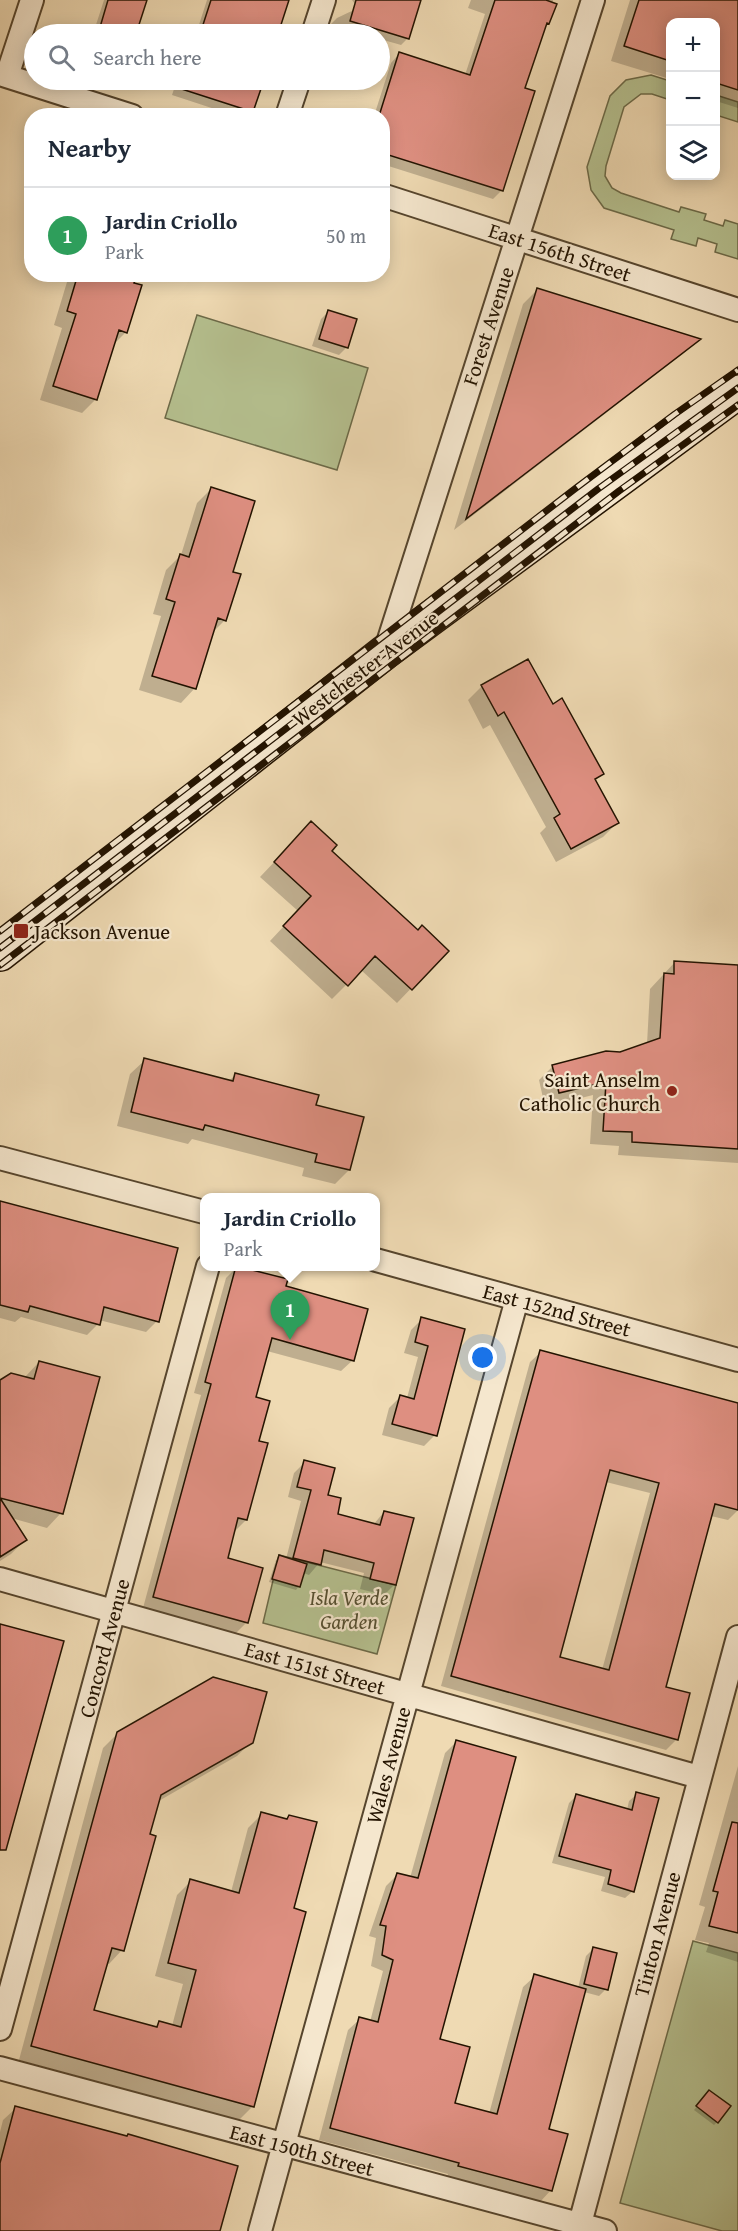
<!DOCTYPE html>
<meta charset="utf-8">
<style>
body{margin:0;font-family:"Gentium Book Plus",serif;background:#f2f2f3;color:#1f2937}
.controls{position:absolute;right:18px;top:18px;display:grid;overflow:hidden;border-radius:12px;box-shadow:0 3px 15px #0003}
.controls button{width:54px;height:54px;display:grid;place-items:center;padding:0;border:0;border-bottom:2px solid #e0e1e3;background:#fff;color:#1f2937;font:30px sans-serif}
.you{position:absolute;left:483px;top:1358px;width:21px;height:21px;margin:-15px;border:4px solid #fff;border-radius:50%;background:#1a73e8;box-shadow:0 0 0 9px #1a73e833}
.badge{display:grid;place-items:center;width:39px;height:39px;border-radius:50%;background:#ea580c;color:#fff;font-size:20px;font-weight:700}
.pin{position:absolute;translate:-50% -50px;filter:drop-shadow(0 2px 3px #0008)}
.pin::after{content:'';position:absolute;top:32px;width:21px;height:18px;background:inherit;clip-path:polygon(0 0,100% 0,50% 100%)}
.popup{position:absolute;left:200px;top:1193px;width:180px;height:78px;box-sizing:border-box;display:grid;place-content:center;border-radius:12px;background:#fff;filter:drop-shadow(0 2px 4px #0005);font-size:20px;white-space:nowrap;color:#747a83}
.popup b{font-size:22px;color:#1f2937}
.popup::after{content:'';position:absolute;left:50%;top:100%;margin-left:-12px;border:12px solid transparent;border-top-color:#fff}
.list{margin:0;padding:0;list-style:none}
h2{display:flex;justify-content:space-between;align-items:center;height:78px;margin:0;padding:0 24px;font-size:26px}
h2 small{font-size:20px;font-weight:400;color:#747a83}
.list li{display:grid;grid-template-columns:39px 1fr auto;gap:18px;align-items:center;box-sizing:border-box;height:96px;padding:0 24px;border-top:2px solid #e0e1e3}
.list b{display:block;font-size:22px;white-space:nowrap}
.list p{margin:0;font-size:20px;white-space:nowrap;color:#747a83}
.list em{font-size:20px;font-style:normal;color:#747a83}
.icon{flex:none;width:33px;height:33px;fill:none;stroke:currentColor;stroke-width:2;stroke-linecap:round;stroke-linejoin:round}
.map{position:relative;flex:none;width:738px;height:2231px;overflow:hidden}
.search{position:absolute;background:#fff;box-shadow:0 3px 15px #0003;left:24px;top:24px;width:366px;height:66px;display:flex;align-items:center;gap:15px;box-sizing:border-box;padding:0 21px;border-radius:33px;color:#747a83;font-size:22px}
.panel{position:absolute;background:#fff;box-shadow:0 3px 15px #0003;left:24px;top:108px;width:366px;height:174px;border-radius:24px}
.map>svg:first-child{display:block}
.green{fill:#b5c08f;stroke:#6c6a48;stroke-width:1.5}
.shadow{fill:#0003;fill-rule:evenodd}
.building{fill:#de8f81;stroke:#231300;stroke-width:1.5;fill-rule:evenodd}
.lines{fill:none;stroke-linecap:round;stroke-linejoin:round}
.minor-casing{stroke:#56452d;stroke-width:26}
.secondary-casing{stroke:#231300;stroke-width:36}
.minor{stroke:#f5e7ce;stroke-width:22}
.secondary{stroke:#f5e7ce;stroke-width:33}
.rail-casing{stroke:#231300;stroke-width:7}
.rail{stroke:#f5e7ce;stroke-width:4.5;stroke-dasharray:14;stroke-linecap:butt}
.poi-dot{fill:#8f2418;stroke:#f5e7ce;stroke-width:2}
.labels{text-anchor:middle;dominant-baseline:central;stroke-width:4.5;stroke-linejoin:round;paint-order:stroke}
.street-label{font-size:21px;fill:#231300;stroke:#f5e7ce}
.poi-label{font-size:21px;fill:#231300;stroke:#f5e7ce;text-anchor:start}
.park-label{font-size:21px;font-style:italic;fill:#565032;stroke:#f5e7ce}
</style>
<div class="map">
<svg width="738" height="2231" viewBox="0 0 738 2231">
<rect width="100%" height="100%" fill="#efdab3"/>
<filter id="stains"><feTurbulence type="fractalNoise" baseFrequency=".00333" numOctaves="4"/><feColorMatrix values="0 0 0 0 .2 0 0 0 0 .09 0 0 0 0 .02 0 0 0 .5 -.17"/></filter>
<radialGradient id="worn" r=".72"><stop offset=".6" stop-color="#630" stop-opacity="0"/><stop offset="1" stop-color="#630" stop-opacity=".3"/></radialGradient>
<path class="green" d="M 651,75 L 670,81 L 670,100 L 652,94 L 641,94 L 624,107 L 606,166 L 605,176 L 612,188 L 621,193 L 679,212 L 681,207 L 706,214 L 704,220 L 723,226 L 725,220 L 738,224 L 738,259 L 715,252 L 717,244 L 698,238 L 696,246 L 671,239 L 674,230 L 604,208 L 591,190 L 587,167 L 610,96 L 626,80 Z
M 716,95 L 738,102 L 738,122 L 716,115 Z
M 197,315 L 368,368 L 337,470 L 165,418 Z
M 279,1555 L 396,1585 L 377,1654 L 263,1623 Z
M 693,1941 L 738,1953 L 738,2231 L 722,2231 L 620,2203 Z"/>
<path class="shadow" d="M 104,0 L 145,0 L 134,34 L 93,34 Z
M 207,0 L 288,0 L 277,34 L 196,34 Z
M 352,0 L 420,0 L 408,38 L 401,45 L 380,39 L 380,34 L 365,34 L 331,24 L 337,18 L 358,8 Z
M 471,0 L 553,0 L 548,23 L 545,26 L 523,89 L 502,190 L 493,199 L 382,164 L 382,116 L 374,116 L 391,63 L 399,54 L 465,75 L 485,14 L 468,8 Z
M 630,0 L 738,0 L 738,108 L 716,101 L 716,22 L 670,22 L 670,79 L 611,61 Z
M 177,80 L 262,80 L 252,111 L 247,116 L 236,116 L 172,95 Z
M 74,274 L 135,274 L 126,332 L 113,345 L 96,399 L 82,413 L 40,400 L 62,328 L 54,325 L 67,282 Z
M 537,290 L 698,340 L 684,353 L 454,530 L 523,304 Z
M 328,312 L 347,347 L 339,355 L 312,346 L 321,319 Z
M 211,489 L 231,573 L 225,620 L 212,633 L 195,688 L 181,703 L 139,690 L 161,616 L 153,614 L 166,570 L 181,555 L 197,503 Z
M 482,686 L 552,706 L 602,774 L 594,782 L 617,823 L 603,837 L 556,862 L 540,833 L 546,827 L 490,725 L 483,729 L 468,700 Z
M 297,838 L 330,851 L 417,932 L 447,951 L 397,1003 L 361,970 L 332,999 L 270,941 L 298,911 L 260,877 Z
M 675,962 L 738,966 L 738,1163 L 618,1155 L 619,1146 L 590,1144 L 593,1095 L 545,1107 L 539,1080 L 553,1066 L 620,1054 L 647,1044 L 650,989 Z
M 145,1060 L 229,1081 L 235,1075 L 315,1106 L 349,1170 L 335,1184 L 302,1176 L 304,1168 L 192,1139 L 188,1144 L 117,1126 L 130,1074 Z
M 0,1203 L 157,1321 L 146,1332 L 99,1320 L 98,1324 L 87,1335 L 21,1317 L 15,1322 L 0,1318 Z
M 237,1267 L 284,1287 L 353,1360 L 341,1371 L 267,1351 L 254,1398 L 257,1442 L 246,1520 L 235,1531 L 226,1559 L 247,1622 L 236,1633 L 143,1608 L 201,1395 L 194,1393 L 226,1278 Z
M 422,1319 L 463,1330 L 435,1435 L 424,1446 L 382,1435 L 389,1408 L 400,1397 L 407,1398 L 418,1357 L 404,1353 L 411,1330 Z
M 541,1352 L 738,1405 L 738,1510 L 728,1520 L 711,1516 L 664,1688 L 689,1694 L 676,1740 L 666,1750 L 441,1686 L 530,1362 ZM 606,1482 L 650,1493 L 602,1670 L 558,1658 Z
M 39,1362 L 61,1513 L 47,1528 L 11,1518 L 25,1540 L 11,1554 L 0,1561 L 0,1382 L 25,1377 Z
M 305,1462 L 336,1515 L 373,1525 L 384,1512 L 394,1585 L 384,1595 L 360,1589 L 364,1573 L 320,1562 L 309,1575 L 303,1573 L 299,1586 L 296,1590 L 269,1582 L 276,1560 L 279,1557 L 286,1559 L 301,1501 L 288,1497 L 294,1473 Z
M 118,1733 L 251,1742 L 237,1756 L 157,1802 L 122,1950 L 109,1964 L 106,1963 L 92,2011 L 154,2028 L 159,2023 L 172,2026 L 183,1984 L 155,1976 L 177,1895 L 191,1881 L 231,1892 L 248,1828 L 262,1814 L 285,1820 L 289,1816 L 292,1909 L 253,2106 L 239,2120 L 19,2060 L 103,1748 Z
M 456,1742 L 438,2040 L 453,2105 L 489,2114 L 523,1987 L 535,1976 L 578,1988 L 586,1956 L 594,1948 L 606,1989 L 599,1996 L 584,1992 L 547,2130 L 551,2190 L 540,2202 L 447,2177 L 448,2174 L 319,2140 L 348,2030 L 360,2019 L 370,2022 L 383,1971 L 371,1966 L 376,1938 L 369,1936 L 386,1886 L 398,1874 L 410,1878 L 445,1753 Z
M 738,1766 L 738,1962 L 706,1952 L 709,1943 L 695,1940 L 705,1907 L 699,1905 Z
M 637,1794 L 633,1891 L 625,1898 L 601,1891 L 605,1877 L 552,1863 L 569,1803 L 576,1796 L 627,1810 L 629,1801 Z
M 706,2095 L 717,2122 L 714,2125 L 694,2110 Z
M 16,2108 L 219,2231 L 0,2231 L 0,2132 L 3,2120 Z"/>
<path class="building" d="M 108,0 L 147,0 L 136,34 L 98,34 Z
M 211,0 L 289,0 L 278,34 L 200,34 Z
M 356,0 L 421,0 L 409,39 L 350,21 Z
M 495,0 L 546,0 L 557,4 L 549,24 L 547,23 L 525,88 L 535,91 L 503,191 L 382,153 L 382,116 L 379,116 L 399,52 L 470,75 Z
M 639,0 L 738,0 L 738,90 L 716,83 L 716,22 L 670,22 L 670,61 L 624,46 Z
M 167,80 L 264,80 L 253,112 L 166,84 Z
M 78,274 L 137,274 L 134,283 L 142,285 L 127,333 L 119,330 L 97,400 L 53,386 L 76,314 L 67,311 Z
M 537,288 L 701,339 L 466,519 Z
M 328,310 L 357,319 L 348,348 L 319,339 Z
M 211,487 L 255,501 L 233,572 L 241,574 L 226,621 L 218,618 L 196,689 L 152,676 L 175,602 L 166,599 L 180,554 L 189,557 Z
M 528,659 L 553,704 L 562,698 L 604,774 L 595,779 L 619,823 L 571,849 L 554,818 L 560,814 L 504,712 L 498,716 L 481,685 Z
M 311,821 L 337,845 L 332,851 L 418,930 L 422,925 L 449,951 L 412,990 L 375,956 L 348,986 L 283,926 L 311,896 L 274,862 Z
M 674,961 L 738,965 L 738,1149 L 632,1142 L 632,1132 L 603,1131 L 606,1082 L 559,1093 L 552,1065 L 606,1051 L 620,1052 L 660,1038 L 664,973 L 674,974 Z
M 144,1058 L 233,1081 L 235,1073 L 319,1095 L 316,1105 L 364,1117 L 350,1170 L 315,1162 L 317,1154 L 205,1125 L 203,1130 L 131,1112 Z
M 0,1201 L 178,1248 L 159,1322 L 104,1307 L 100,1325 L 30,1306 L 28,1312 L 0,1305 Z
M 236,1266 L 288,1279 L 286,1286 L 368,1309 L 354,1361 L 272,1338 L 256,1397 L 270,1401 L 259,1441 L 268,1443 L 247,1520 L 238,1518 L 228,1558 L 263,1568 L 248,1623 L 153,1597 L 211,1384 L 205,1382 Z
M 421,1317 L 465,1329 L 437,1436 L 392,1424 L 400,1395 L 414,1399 L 428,1346 L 415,1342 Z
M 540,1350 L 738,1403 L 738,1510 L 715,1504 L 666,1687 L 690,1693 L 678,1740 L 451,1676 ZM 610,1470 L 659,1483 L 609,1670 L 560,1657 Z
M 39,1361 L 100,1377 L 63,1514 L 0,1498 L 27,1540 L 0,1557 L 0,1380 L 11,1373 L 34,1379 Z
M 304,1460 L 335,1468 L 328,1495 L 341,1498 L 338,1514 L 380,1525 L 384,1511 L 414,1518 L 396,1585 L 370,1579 L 374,1563 L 324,1550 L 321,1565 L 293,1558 L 311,1490 L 297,1487 Z
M 279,1555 L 307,1564 L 300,1587 L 272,1579 Z
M 0,1624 L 64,1641 L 6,1850 L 0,1850 Z
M 213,1677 L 267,1692 L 253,1743 L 161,1795 L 150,1834 L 156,1836 L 124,1951 L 112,1948 L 94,2010 L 157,2027 L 159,2021 L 181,2027 L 196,1970 L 168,1963 L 190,1879 L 239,1893 L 261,1812 L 287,1819 L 289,1815 L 317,1822 L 294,1908 L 306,1912 L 254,2107 L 31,2046 L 117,1732 Z
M 456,1740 L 516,1757 L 440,2039 L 470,2047 L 455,2103 L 497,2114 L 534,1974 L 586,1989 L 549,2129 L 568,2134 L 552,2191 L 458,2166 L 459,2163 L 330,2128 L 359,2017 L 378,2022 L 393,1960 L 382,1955 L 386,1926 L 380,1925 L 397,1873 L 418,1878 Z
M 636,1792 L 659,1798 L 634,1892 L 608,1884 L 611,1870 L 559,1856 L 576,1794 L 632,1810 Z
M 732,1822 L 738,1823 L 738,1933 L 709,1926 L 718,1892 L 713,1891 Z
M 593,1947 L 617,1953 L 608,1990 L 584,1984 Z
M 709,2090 L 731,2106 L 718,2123 L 696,2106 Z
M 15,2106 L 127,2136 L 128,2134 L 238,2166 L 220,2231 L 0,2231 L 0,2163 Z"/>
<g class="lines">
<defs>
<path id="minor" d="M 313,34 L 324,0
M 0,74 L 132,116
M 7,76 L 32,0
M 287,116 L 299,80
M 382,195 L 738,310
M 385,652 L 593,0
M 0,1158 L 204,1212
M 376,1260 L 738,1360
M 0,1579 L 699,1777
M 0,2029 L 208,1266
M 0,2068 L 605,2231
M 260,2231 L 517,1299
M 578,2231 L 738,1637"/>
<path id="secondary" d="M 0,954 L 385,652 L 738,392"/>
</defs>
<use href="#minor" class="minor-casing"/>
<use href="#secondary" class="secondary-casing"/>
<use href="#minor" class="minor"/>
<use href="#secondary" class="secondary"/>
<defs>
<path id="rail" d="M 0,931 L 576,488 L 675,414 L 738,370
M 0,948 L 598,489 L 738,388
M 0,965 L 619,491 L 738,405"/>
</defs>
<use href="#rail" class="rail-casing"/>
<use href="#rail" class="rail"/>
</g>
<g class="poi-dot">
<rect x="13" y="923" width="16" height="16" rx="3"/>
<circle cx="672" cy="1091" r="6"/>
</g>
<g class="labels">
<g class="street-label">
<text transform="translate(560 252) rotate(18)">East 156th Street</text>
<text transform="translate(488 326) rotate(-72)">Forest Avenue</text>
<text transform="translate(365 668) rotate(-37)">Westchester Avenue</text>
<text transform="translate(557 1310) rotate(15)">East 152nd Street</text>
<text transform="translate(104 1648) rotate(-75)">Concord Avenue</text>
<text transform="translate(315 1668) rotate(16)">East 151st Street</text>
<text transform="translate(388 1765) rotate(-75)">Wales Avenue</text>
<text transform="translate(657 1934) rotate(-75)">Tinton Avenue</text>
<text transform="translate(302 2150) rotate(15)">East 150th Street</text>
</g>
<g class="poi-label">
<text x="34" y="931">Jackson Avenue</text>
<text x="660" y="1079" text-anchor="end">Saint Anselm<tspan x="660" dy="24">Catholic Church</tspan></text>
</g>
<g class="park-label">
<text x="349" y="1597">Isla Verde<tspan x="349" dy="24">Garden</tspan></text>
</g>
</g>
<rect width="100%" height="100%" filter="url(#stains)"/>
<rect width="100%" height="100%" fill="url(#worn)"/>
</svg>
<div class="controls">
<button>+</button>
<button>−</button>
<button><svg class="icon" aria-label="layers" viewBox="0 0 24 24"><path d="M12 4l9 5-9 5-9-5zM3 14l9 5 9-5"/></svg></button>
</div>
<div class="you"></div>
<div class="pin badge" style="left:290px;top:1340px;background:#2e9e5b">1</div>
<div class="popup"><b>Jardin Criollo</b>Park</div>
<div class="search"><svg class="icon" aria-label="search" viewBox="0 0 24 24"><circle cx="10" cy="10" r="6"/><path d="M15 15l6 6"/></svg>Search here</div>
<section class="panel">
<h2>Nearby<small></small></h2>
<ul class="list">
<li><span class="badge" style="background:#2e9e5b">1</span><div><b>Jardin Criollo</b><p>Park</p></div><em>50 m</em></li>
</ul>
</section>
</div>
